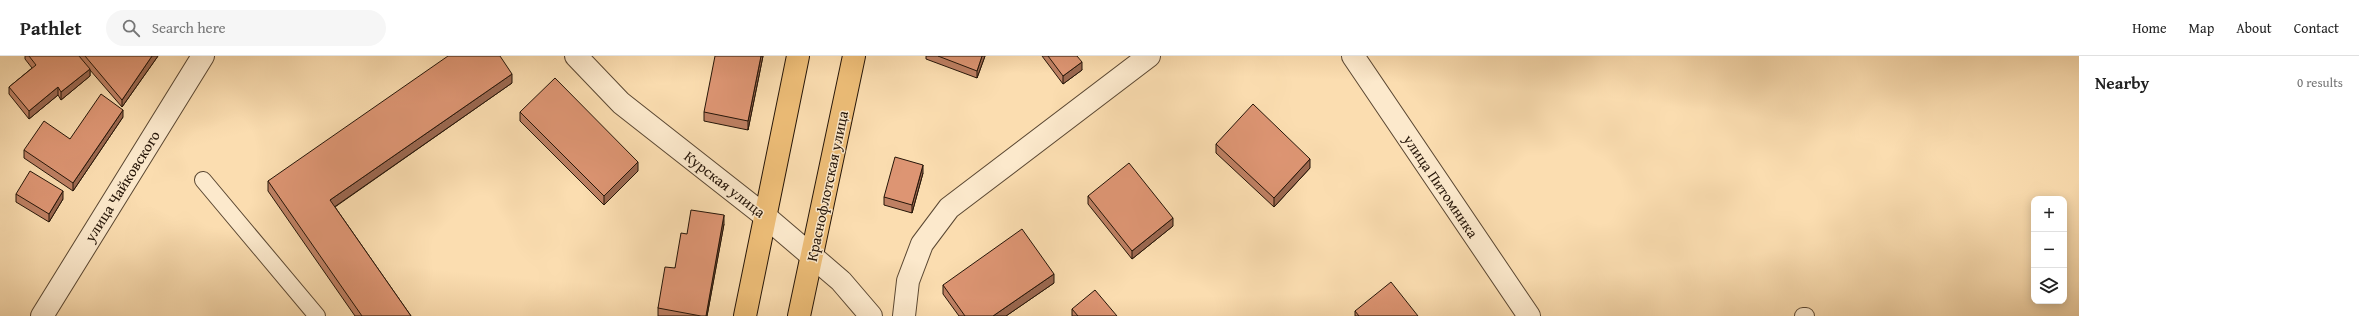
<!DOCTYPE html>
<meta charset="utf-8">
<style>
body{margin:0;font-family:"Gentium Book Plus",serif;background:#f6f6f6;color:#222}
.controls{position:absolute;right:12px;bottom:12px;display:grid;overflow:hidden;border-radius:8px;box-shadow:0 2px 10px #0003}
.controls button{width:36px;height:36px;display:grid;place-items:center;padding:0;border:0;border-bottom:1px solid #e0e0e0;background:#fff;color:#222;font:20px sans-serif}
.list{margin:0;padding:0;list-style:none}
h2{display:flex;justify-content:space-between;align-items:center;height:52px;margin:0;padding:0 16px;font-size:17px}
h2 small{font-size:13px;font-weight:400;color:#767676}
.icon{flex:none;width:22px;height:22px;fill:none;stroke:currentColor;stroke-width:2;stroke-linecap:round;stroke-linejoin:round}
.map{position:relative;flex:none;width:2079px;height:260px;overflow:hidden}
header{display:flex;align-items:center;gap:24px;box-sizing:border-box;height:56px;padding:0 20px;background:#fff;border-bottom:1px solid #e0e0e0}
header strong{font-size:19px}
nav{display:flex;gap:22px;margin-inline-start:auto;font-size:14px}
.search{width:280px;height:36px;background:#f6f6f6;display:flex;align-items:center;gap:10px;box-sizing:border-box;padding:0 14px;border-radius:22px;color:#767676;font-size:15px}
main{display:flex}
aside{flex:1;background:#fff}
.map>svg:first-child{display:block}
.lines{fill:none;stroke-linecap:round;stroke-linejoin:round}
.service-casing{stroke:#5a4732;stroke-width:18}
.minor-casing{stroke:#5a4732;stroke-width:24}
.tertiary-casing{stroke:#5a4732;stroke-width:24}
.primary-casing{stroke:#251508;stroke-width:24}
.service{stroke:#fce9cc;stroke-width:16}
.minor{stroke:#fce9cc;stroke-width:22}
.tertiary{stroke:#fce9cc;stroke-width:22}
.primary{stroke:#eebe78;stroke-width:22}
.wall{fill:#be8063;stroke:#251508}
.shaded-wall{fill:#9b6850;stroke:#251508}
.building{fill:#dd9573;stroke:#251508}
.labels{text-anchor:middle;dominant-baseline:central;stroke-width:3;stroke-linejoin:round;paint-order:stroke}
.street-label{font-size:15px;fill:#251508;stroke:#fce9cc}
</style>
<header>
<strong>Pathlet</strong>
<div class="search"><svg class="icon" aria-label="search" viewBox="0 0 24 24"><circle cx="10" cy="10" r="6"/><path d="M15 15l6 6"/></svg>Search here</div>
<nav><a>Home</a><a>Map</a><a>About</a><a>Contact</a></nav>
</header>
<main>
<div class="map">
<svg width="2079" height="260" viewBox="0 0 2079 260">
<rect width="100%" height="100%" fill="#fbddb0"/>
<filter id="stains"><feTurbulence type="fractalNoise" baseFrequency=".005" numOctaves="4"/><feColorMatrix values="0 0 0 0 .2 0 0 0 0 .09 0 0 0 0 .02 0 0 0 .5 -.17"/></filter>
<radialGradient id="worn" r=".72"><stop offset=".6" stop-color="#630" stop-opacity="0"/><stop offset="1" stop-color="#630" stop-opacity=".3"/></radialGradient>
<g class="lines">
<defs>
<path id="service" d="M 203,124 L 317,260
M 1803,260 L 1806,260"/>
<path id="minor" d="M 576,0 L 621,47 L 765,160
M 1353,0 L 1529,260
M 42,260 L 203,0
M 904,260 L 908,225 L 922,188 L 949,152 L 1149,0"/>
<path id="tertiary" d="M 765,160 L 841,225 L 871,260"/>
<path id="primary" d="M 745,260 L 798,0
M 799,260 L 854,0"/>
</defs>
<use href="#service" class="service-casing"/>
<use href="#minor" class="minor-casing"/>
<use href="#tertiary" class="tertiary-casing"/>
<use href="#primary" class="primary-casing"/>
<use href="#service" class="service"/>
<use href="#minor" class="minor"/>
<use href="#tertiary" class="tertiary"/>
<use href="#primary" class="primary"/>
</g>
<path class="wall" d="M 25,0 L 158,0 L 122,51 L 90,14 L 90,20 L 61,44 L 58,39 L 29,63 L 9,38 L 9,31 L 32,12 L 25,3 Z
M 763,0 L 748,74 L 704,65 L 704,56 Z
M 926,0 L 985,0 L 977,22 L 926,3 Z
M 1042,0 L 1077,0 L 1082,14 L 1063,28 Z
M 512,27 L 335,151 L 411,260 L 355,260 L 268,135 L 268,125 Z
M 520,56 L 638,115 L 604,149 L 520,65 Z
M 123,61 L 73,135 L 24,102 L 24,94 L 70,83 Z
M 1216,88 L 1310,112 L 1274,151 L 1216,97 Z
M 923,117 L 912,157 L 884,149 L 884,141 Z
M 16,138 L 63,143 L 49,166 L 16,146 Z
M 1088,140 L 1173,170 L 1132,203 L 1088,148 Z
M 724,168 L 707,260 L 658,260 L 658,252 L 675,212 L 687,178 Z
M 1054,227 L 1006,260 L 959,260 L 943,238 L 943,229 Z
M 1072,253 L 1117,260 L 1072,260 Z
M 1355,255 L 1418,260 L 1355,260 Z"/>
<path class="shaded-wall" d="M 152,0 L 158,0 L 122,51 L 122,44 Z
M 761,0 L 763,0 L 748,74 L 748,65 Z
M 982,0 L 985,0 L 977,22 L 977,15 Z
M 1082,6 L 1082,14 L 1063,28 L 1063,20 Z
M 90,13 L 90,20 L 61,44 L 61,36 Z
M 512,18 L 512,27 L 330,154 L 330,144 Z
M 58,31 L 58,39 L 29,63 L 29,55 Z
M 123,54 L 123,61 L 73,135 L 73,127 Z
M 1310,103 L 1310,112 L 1274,151 L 1274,142 Z
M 638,106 L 638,115 L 604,149 L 604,140 Z
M 923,109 L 923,117 L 912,157 L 912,149 Z
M 63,135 L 63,143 L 49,166 L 49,158 Z
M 724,159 L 724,168 L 707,260 L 706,260 Z
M 1173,162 L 1173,170 L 1132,203 L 1132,195 Z
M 1054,218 L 1054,227 L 1006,260 L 993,260 Z"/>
<path class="building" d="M 29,0 L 79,0 L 90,13 L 61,36 L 58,31 L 29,55 L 9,31 L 36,9 Z
M 85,0 L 152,0 L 122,44 Z
M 448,0 L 500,0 L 512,18 L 330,144 L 411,260 L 362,260 L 268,125 Z
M 715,0 L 761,0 L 748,65 L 704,56 Z
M 938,0 L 982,0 L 977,15 Z
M 1048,0 L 1077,0 L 1082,6 L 1063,20 Z
M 555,22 L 638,106 L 604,140 L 520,56 Z
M 101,38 L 123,54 L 73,127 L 24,94 L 44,65 L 70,83 Z
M 1253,48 L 1310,103 L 1274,142 L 1216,88 Z
M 895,101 L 923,109 L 912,149 L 884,141 Z
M 1129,107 L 1173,162 L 1132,195 L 1088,140 Z
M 30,115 L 63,135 L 49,158 L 16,138 Z
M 691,154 L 724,159 L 706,260 L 701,260 L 658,252 L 665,211 L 675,212 L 681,177 L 687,178 Z
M 1022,173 L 1054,218 L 993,260 L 965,260 L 943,229 Z
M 1391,226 L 1418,260 L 1359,260 L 1355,255 Z
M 1095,234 L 1117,260 L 1078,260 L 1072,253 Z"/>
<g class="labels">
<g class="street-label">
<text transform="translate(725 128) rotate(38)">Курская улица</text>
<text transform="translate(122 130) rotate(-58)">улица Чайковского</text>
<text transform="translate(827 130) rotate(-78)">Краснофлотская улица</text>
<text transform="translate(1441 130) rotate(56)">улица Питомника</text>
</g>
</g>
<rect width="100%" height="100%" filter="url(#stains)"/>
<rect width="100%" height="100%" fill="url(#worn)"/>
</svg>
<div class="controls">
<button>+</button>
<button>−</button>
<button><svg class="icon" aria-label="layers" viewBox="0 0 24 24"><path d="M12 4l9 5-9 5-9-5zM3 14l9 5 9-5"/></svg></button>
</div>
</div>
<aside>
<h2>Nearby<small>0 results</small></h2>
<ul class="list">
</ul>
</aside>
</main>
